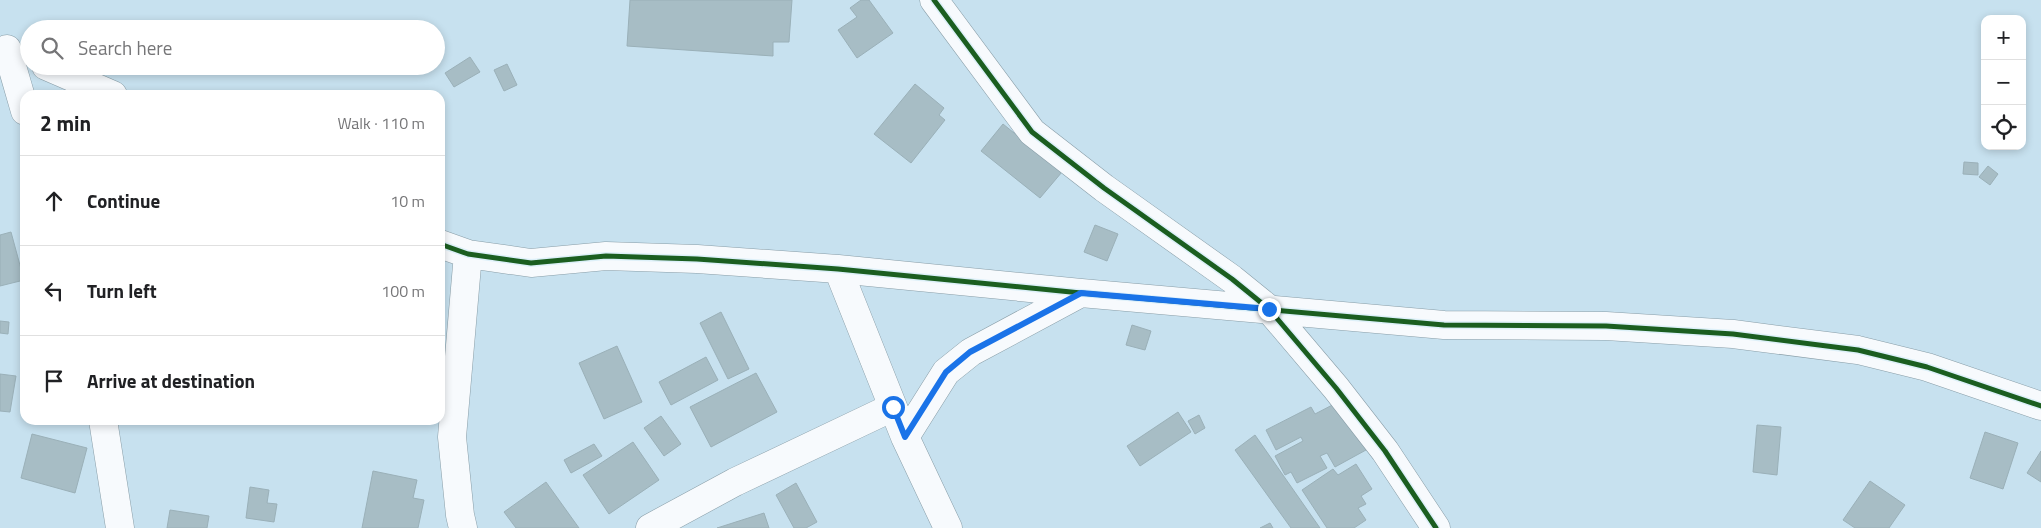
<!DOCTYPE html>
<meta charset="utf-8">
<style>
body{margin:0;font-family:"Titillium Web",sans-serif;background:#f6f6f6;color:#202124}
.controls{position:absolute;right:15px;top:15px;display:grid;overflow:hidden;border-radius:10px;box-shadow:0 2px 8px #0003}
.controls button{width:45px;height:45px;display:grid;place-items:center;padding:0;border:0;border-bottom:1px solid #e0e0e0;background:#fff;color:#202124;font:25px sans-serif}
.stop{position:absolute;width:15px;height:15px;margin:-11px;border:4px solid #1a73e8;border-radius:50%;background:#fff}
.stop.end{background:#1a73e8;border-color:#fff;box-shadow:0 1px 5px #0008}
.list{margin:0;padding:0;list-style:none}
h2{display:flex;justify-content:space-between;align-items:center;height:65px;margin:0;padding:0 20px;font-size:21px}
h2 small{font-size:16px;font-weight:400;color:#757577}
.list li{display:grid;grid-template-columns:32px 1fr auto;gap:15px;align-items:center;box-sizing:border-box;height:90px;padding:0 20px;border-top:1px solid #e0e0e0}
.list b{display:block;font-size:19px;white-space:nowrap}
.list em{font-size:16px;font-style:normal;color:#757577}
.icon{flex:none;width:28px;height:28px;fill:none;stroke:currentColor;stroke-width:2;stroke-linecap:round;stroke-linejoin:round}
.map{position:relative;flex:none;width:2041px;height:528px;overflow:hidden}
.search{position:absolute;background:#fff;box-shadow:0 2px 8px #0003;left:20px;top:20px;width:425px;height:55px;display:flex;align-items:center;gap:12px;box-sizing:border-box;padding:0 18px;border-radius:28px;color:#757577;font-size:19px}
.panel{position:absolute;background:#fff;box-shadow:0 2px 8px #0003;left:20px;top:90px;width:425px;height:335px;border-radius:15px}
.map>svg:first-child{display:block}
.building{fill:#a7bdc5;stroke:#9ab0b8}
.lines{fill:none;stroke-linecap:round;stroke-linejoin:round}
.minor-casing{stroke:#889da7;stroke-width:29}
.minor{stroke:#f7fafd;stroke-width:28}
.cycleway-casing{stroke:#ddf0f9;stroke-width:8}
.cycleway{stroke:#1b5e20;stroke-width:5}
.route{stroke:#1a73e8;stroke-width:6}
</style>
<div class="map">
<svg width="2041" height="528" viewBox="0 0 2041 528">
<rect width="100%" height="100%" fill="#c7e1ef"/>
<path class="building" d="M 630,0 L 792,0 L 789,42 L 773,42 L 773,56 L 627,46 Z
M 861,0 L 869,0 L 893,33 L 857,58 L 838,30 L 857,17 L 850,8 Z
M 470,57 L 480,72 L 454,87 L 445,73 Z
M 507,64 L 517,85 L 504,91 L 494,70 Z
M 915,84 L 944,108 L 939,115 L 945,120 L 911,163 L 874,134 Z
M 1003,124 L 1062,172 L 1040,198 L 981,151 Z
M 1964,162 L 1978,163 L 1978,175 L 1963,174 Z
M 1988,166 L 1998,174 L 1990,185 L 1979,177 Z
M 1095,225 L 1118,234 L 1107,261 L 1084,252 Z
M 11,232 L 24,280 L 0,286 L 0,235 Z
M 721,312 L 749,369 L 728,379 L 700,323 Z
M 0,321 L 9,322 L 8,334 L 0,333 Z
M 1132,325 L 1151,331 L 1145,350 L 1126,345 Z
M 617,346 L 642,402 L 604,419 L 579,363 Z
M 706,357 L 718,380 L 671,405 L 659,382 Z
M 756,373 L 777,412 L 711,447 L 690,407 Z
M 0,374 L 16,376 L 10,412 L 0,411 Z
M 1340,401 L 1366,450 L 1335,467 L 1327,453 L 1320,456 L 1327,468 L 1297,483 L 1291,472 L 1285,475 L 1275,456 L 1303,441 L 1301,437 L 1276,450 L 1266,430 L 1311,407 L 1315,414 Z
M 1178,412 L 1191,432 L 1140,466 L 1127,446 Z
M 1199,415 L 1205,428 L 1195,434 L 1188,421 Z
M 661,416 L 681,444 L 664,456 L 644,428 Z
M 1757,425 L 1781,427 L 1777,475 L 1753,472 Z
M 1985,432 L 2018,443 L 2003,489 L 1970,478 Z
M 32,434 L 87,448 L 75,493 L 21,478 Z
M 1255,435 L 1320,528 L 1291,528 L 1235,450 Z
M 633,442 L 659,480 L 609,514 L 583,475 Z
M 594,444 L 602,456 L 571,473 L 564,460 Z
M 2041,451 L 2041,482 L 2027,473 Z
M 1356,464 L 1372,489 L 1361,496 L 1366,504 L 1358,508 L 1366,520 L 1354,528 L 1327,528 L 1302,490 L 1333,469 L 1338,475 Z
M 373,471 L 417,480 L 413,498 L 424,500 L 418,528 L 362,528 Z
M 1870,481 L 1905,505 L 1889,528 L 1855,528 L 1843,520 Z
M 546,482 L 579,528 L 516,528 L 504,512 Z
M 796,483 L 817,522 L 806,528 L 794,528 L 776,495 Z
M 250,487 L 269,490 L 267,503 L 277,504 L 274,522 L 246,518 Z
M 170,510 L 209,516 L 207,528 L 167,528 Z
M 764,513 L 769,528 L 717,528 Z
M 1270,523 L 1273,528 L 1260,528 Z"/>
<g class="lines">
<defs>
<path id="minor" d="M 934,0 L 1032,132 L 1104,188 L 1232,279 L 1269,309 L 1336,388 L 1385,451 L 1436,528
M 7,49 L 25,111
M 46,66 L 113,95
M 440,244 L 468,254 L 531,263 L 606,256 L 697,259 L 838,269 L 1081,293 L 1444,325 L 1606,326 L 1733,334 L 1858,350 L 1927,367 L 2041,406
M 838,269 L 905,437 L 948,528
M 103,420 L 120,528
M 905,437 L 946,372 L 971,352 L 1081,293
M 463,528 L 460,515 L 452,437 L 468,254
M 650,528 L 735,482 L 893,407"/>
</defs>
<use href="#minor" class="minor-casing"/>
<use href="#minor" class="minor"/>
<defs>
<path id="cycleway" d="M 934,0 L 1032,132 L 1104,188 L 1232,279 L 1269,309 L 1336,388 L 1385,451 L 1436,528
M 440,244 L 468,254 L 531,263 L 606,256 L 697,259 L 838,269 L 1081,293 L 1444,325 L 1606,326 L 1733,334 L 1858,350 L 1927,367 L 2041,406"/>
</defs>
<use href="#cycleway" class="cycleway-casing"/>
<use href="#cycleway" class="cycleway"/>
</g>
<g class="lines">
<path class="route" d="M 893,407 L 905,437 L 946,372 L 970,352 L 1081,293 L 1269,309"/>
</g>
</svg>
<div class="controls">
<button>+</button>
<button>−</button>
<button><svg class="icon" aria-label="locate" viewBox="0 0 24 24"><circle cx="12" cy="12" r="6"/><path d="M12 2v4M12 18v4M2 12h4M18 12h4"/></svg></button>
</div>
<div class="stop" style="left:893px;top:407px"></div>
<div class="stop end" style="left:1269px;top:309px"></div>
<div class="search"><svg class="icon" aria-label="search" viewBox="0 0 24 24"><circle cx="10" cy="10" r="6"/><path d="M15 15l6 6"/></svg>Search here</div>
<section class="panel">
<h2>2 min<small>Walk · 110 m</small></h2>
<ul class="list">
<li><svg class="icon" aria-label="ahead" viewBox="0 0 24 24"><path d="M12 20V5M6 11l6-6 6 6"/></svg><div><b>Continue</b></div><em>10 m</em></li>
<li><svg class="icon" aria-label="left" viewBox="0 0 24 24"><path d="M17 20v-9H6M10 6l-5 5 5 5"/></svg><div><b>Turn left</b></div><em>100 m</em></li>
<li><svg class="icon" aria-label="arrive" viewBox="0 0 24 24"><path d="M6 21V4h12l-3 4 3 4H6"/></svg><div><b>Arrive at destination</b></div></li>
</ul>
</section>
</div>
